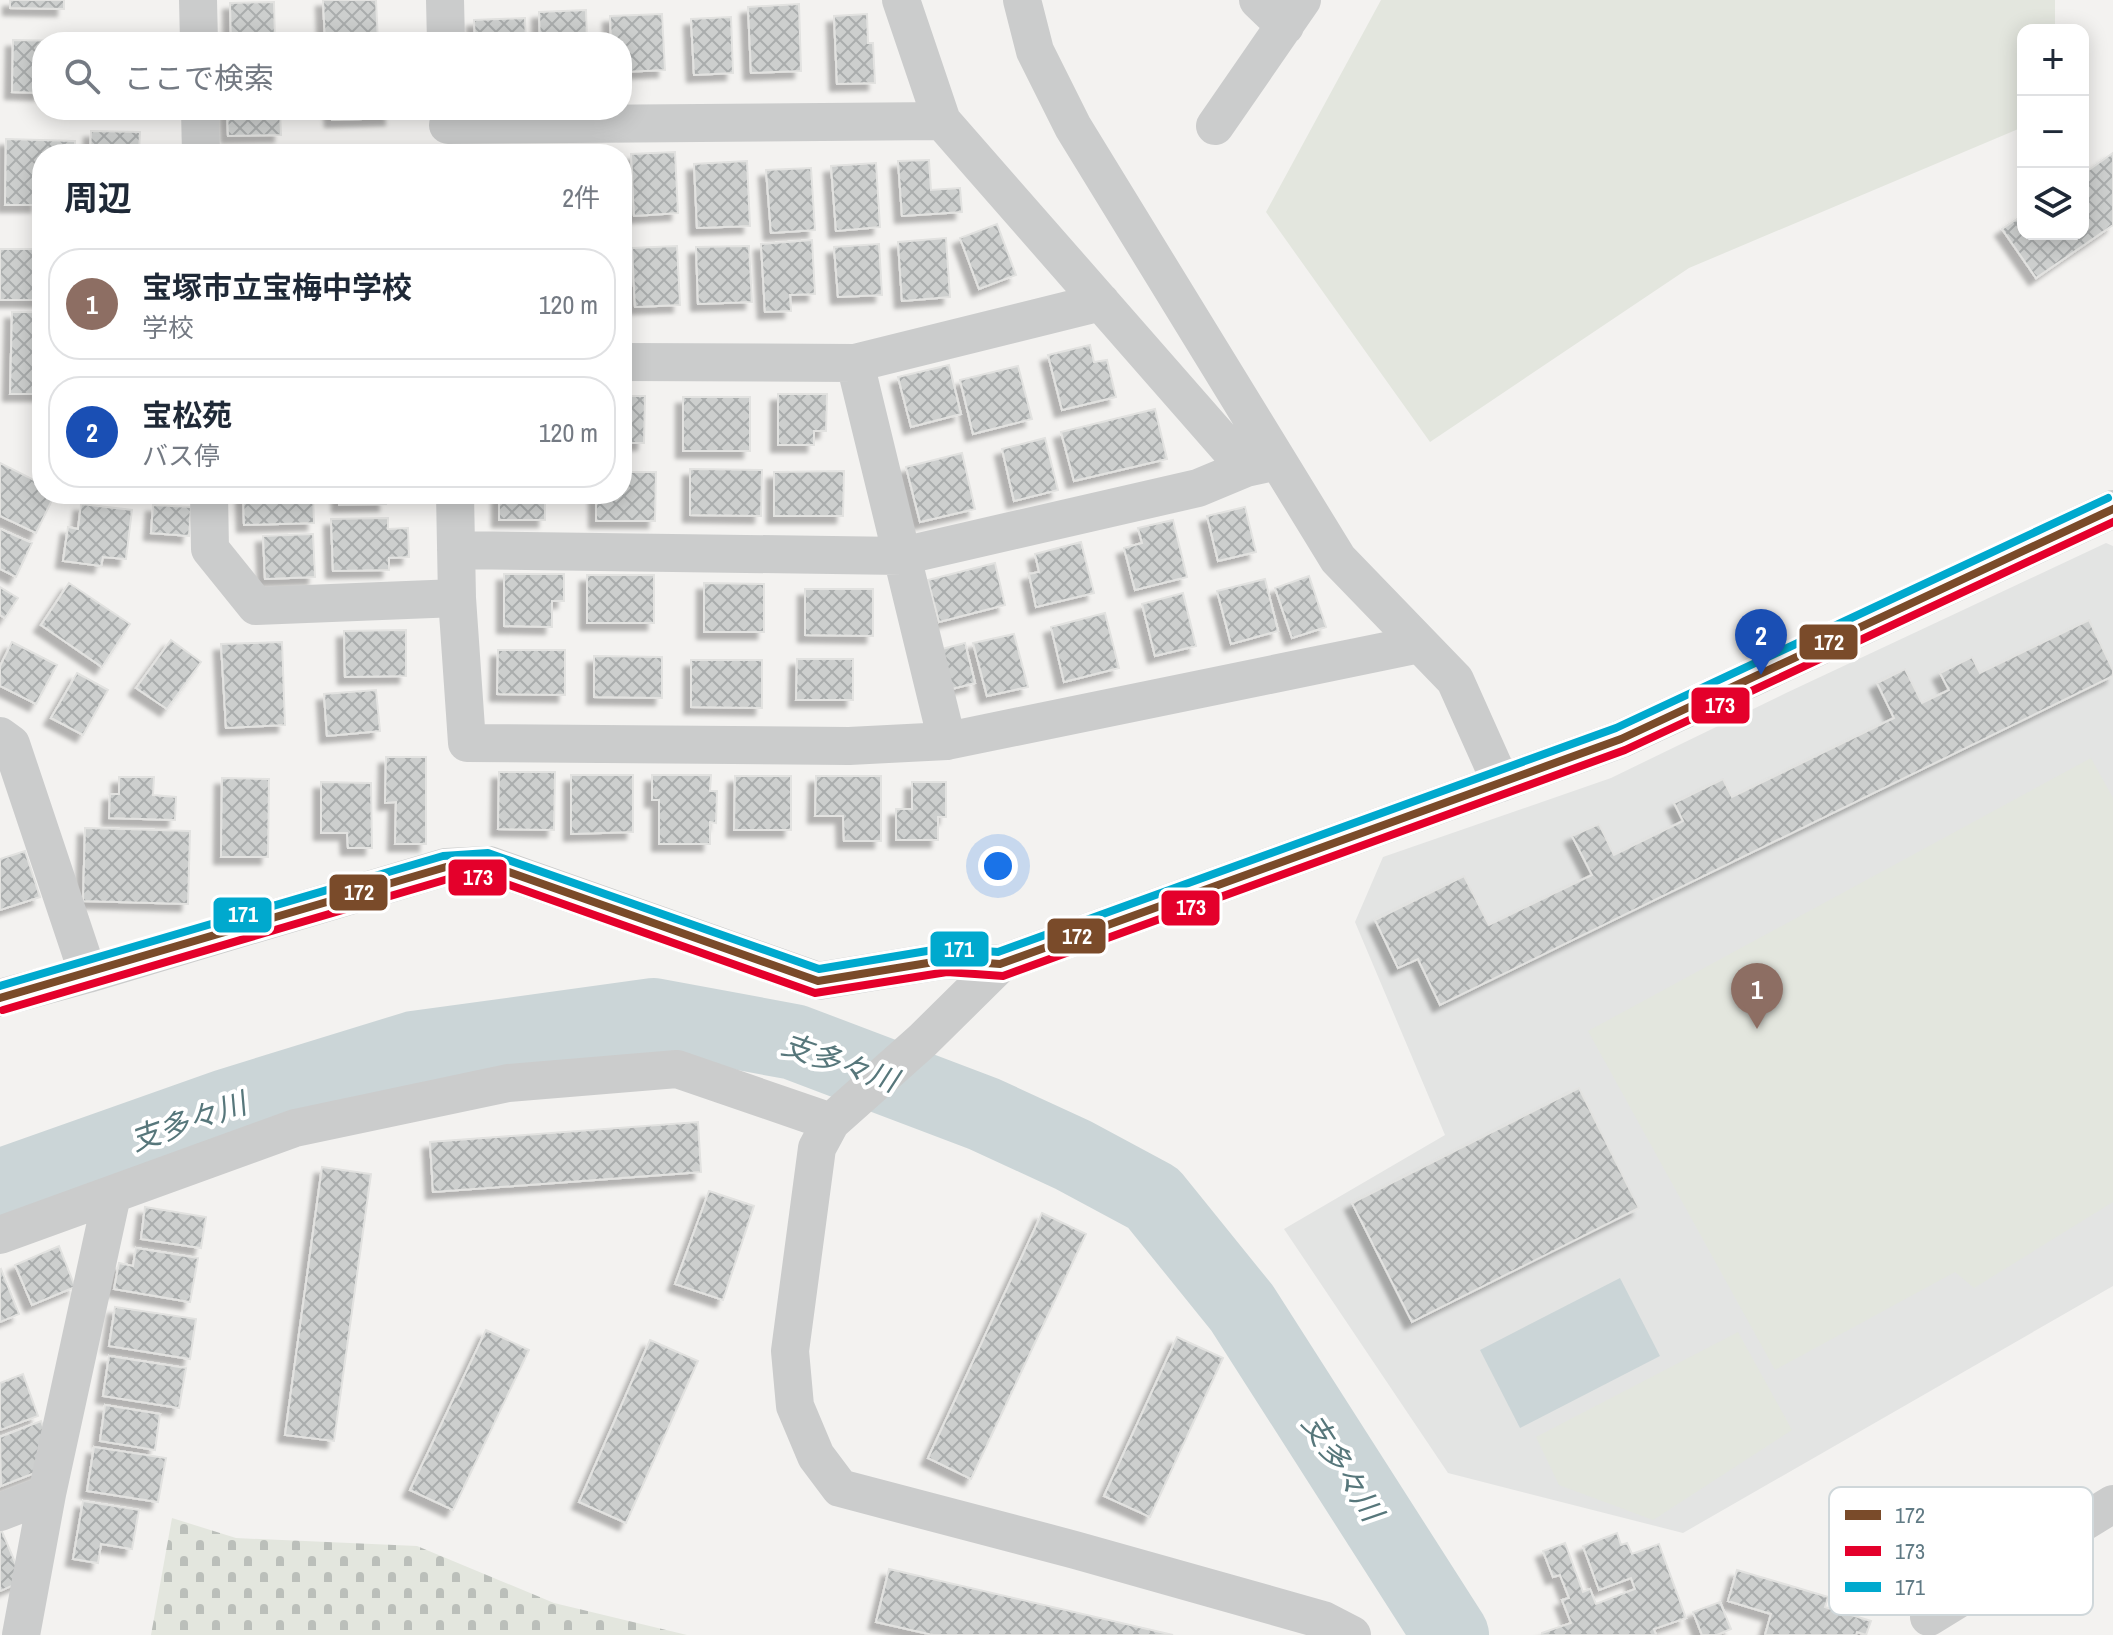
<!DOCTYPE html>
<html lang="ja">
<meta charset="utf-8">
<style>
body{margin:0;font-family:"Archivo Narrow","Noto Sans JP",sans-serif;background:#f2f2f3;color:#1f2937}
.controls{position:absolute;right:24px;top:24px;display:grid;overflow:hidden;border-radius:16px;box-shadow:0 4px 20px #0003}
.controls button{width:72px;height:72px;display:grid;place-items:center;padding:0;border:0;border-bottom:2px solid #e0e1e3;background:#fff;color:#1f2937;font:40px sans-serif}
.you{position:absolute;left:998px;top:866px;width:28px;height:28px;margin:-20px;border:6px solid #fff;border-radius:50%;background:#1a73e8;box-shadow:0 0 0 12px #1a73e833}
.badge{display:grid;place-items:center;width:52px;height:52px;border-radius:50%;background:#b45309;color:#fff;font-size:26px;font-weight:700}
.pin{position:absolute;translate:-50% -66px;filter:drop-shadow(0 2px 4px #0008)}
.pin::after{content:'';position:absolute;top:42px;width:28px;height:24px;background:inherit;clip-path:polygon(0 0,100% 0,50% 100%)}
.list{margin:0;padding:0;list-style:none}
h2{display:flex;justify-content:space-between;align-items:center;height:104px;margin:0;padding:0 32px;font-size:34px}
h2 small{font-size:26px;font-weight:400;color:#747a83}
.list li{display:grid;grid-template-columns:52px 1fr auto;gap:24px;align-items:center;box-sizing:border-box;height:112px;margin:0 16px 16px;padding:0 16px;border:2px solid #e0e1e3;border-radius:32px}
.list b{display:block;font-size:30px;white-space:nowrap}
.list p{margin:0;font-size:26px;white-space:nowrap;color:#747a83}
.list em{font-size:26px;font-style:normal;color:#747a83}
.icon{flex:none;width:44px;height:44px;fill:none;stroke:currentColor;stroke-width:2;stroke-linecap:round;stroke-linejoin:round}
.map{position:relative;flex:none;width:2113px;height:1635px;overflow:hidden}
.search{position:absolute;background:#fff;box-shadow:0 4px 20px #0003;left:32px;top:32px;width:600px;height:88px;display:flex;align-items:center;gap:20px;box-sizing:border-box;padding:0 28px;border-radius:32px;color:#747a83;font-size:30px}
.panel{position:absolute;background:#fff;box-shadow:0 4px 20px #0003;left:32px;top:144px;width:600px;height:360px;border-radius:32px}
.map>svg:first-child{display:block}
.built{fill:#e3e4e3}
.grass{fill:#e3e6de}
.cemetery{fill:url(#cemetery-stones)}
.water{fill:#cbd5d7}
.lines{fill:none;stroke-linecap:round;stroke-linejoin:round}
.river{stroke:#cbd5d7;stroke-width:76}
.building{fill:url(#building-cross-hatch);stroke:#e2e2e0;stroke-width:2;filter:url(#shadow)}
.minor{stroke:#cbcccc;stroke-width:38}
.bus-1-casing{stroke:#fff;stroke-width:14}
.bus-2-casing{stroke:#fff;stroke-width:14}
.bus-3-casing{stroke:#fff;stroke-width:14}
.bus-1{stroke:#7a4b2a;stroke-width:8}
.bus-2{stroke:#e4002b;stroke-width:8}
.bus-3{stroke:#00a9ce;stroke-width:8}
.labels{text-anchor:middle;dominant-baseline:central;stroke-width:8;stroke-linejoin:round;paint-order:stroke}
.water-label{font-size:30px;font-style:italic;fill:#57777b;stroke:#fff}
.key{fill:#fff;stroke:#cfd7da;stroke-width:2}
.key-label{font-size:22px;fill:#607a84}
.line-badge{stroke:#fff;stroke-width:3}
.badge-label{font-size:22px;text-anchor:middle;font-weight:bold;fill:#fff}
</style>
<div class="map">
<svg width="2113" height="1635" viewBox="0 0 2113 1635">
<defs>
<pattern id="cemetery-stones" width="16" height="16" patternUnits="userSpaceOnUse" patternTransform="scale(2)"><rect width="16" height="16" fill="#e3e6de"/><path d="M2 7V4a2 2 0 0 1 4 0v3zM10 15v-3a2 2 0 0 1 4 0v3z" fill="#bbbfba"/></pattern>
<pattern id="building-cross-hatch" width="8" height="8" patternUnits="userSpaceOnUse" patternTransform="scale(2)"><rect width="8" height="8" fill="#cdcfce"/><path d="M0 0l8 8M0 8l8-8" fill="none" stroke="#aaadad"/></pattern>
<filter id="shadow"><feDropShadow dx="-7" dy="7" stdDeviation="2" flood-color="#0004"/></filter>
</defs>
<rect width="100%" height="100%" fill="#f3f2f0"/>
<path class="built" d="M 2106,543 L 2113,546 L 2113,1286 L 1683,1533 L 1448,1473 L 1284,1229 L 1445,1135 L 1355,922 L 1383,857 L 1611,778 L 1786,693 Z"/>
<path class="grass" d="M 1381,0 L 2055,0 L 2055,30 L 2023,30 L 2023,127 L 1689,268 L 1430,442 L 1266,212 Z
M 2091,758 L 2113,798 L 2113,1202 L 1974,1288 L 1955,1272 L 1775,1370 L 1588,1031 Z
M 1738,1332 L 1792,1430 L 1653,1520 L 1559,1485 L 1536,1437 Z"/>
<path class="cemetery" d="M 172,1518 L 236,1538 L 417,1546 L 554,1603 L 687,1635 L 151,1635 Z"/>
<path class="water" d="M 1620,1278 L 1660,1356 L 1520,1428 L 1480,1350 Z"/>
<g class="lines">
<path class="river" d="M 0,1187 L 226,1107 L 414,1049 L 654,1016 L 794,1042 L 984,1114 L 1073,1155 L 1153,1198 L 1242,1308 L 1451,1635"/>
</g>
<path class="building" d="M 10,0 L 64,0 L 64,9 L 10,8 Z
M 323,0 L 376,0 L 378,42 L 325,42 Z
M 274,2 L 275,42 L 231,42 L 230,3 Z
M 799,4 L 801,71 L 751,73 L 748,7 Z
M 586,10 L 587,42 L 540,42 L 539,12 Z
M 662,14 L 665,70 L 622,72 L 622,42 L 611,42 L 610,16 Z
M 867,14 L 868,43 L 873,43 L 875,83 L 837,84 L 834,16 Z
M 731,17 L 733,73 L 694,75 L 691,19 Z
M 525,18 L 526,42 L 475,42 L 474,20 Z
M 13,40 L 70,41 L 42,42 L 42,93 L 12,92 Z
M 227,110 L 280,110 L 281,135 L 228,136 Z
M 331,110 L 391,110 L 392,118 L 332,120 Z
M 91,131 L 140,132 L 139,154 L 90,154 Z
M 6,139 L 75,141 L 75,154 L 42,154 L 42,192 L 38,192 L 38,205 L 5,205 Z
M 398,146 L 398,154 L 330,154 L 329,148 Z
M 675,152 L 678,213 L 634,216 L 631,154 Z
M 2113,153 L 2113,225 L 2036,278 L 2002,229 L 2023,215 L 2023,234 L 2083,234 L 2083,174 Z
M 929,160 L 931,190 L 960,188 L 962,212 L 902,216 L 898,161 Z
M 747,161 L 750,226 L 697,228 L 694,164 Z
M 876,163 L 880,227 L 836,231 L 831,166 Z
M 811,168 L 815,230 L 771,233 L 766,170 Z
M 997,224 L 1016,275 L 979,289 L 960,238 Z
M 946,238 L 950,297 L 902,301 L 898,242 Z
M 812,240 L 815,294 L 790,295 L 791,311 L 765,312 L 761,244 Z
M 879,244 L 882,295 L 838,297 L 834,247 Z
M 677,246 L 680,305 L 635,307 L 632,248 Z
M 749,246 L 752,302 L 698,304 L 696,247 Z
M 0,249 L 42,249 L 42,300 L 0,300 Z
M 12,312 L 42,312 L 42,394 L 10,394 Z
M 1090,345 L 1094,362 L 1107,360 L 1116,397 L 1062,410 L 1048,355 Z
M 949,365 L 961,414 L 911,427 L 898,377 Z
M 1018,366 L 1032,419 L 973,434 L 960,380 Z
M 778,394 L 827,394 L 826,431 L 814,431 L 814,445 L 778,445 Z
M 622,396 L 645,396 L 644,443 L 622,443 Z
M 683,397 L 750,397 L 750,451 L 683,451 Z
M 1155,409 L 1167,459 L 1074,481 L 1061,432 Z
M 1045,438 L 1058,490 L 1014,501 L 1002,449 Z
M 962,453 L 975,509 L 920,522 L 906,467 Z
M 0,463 L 42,484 L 42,494 L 55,494 L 36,533 L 0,516 Z
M 690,469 L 762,470 L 761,516 L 690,515 Z
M 844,471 L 843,516 L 774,516 L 774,472 Z
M 622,472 L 656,472 L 655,521 L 596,521 L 596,494 L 622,494 Z
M 243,494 L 313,494 L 314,523 L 244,525 Z
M 339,494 L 385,494 L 386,504 L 339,505 Z
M 499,494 L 545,494 L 545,520 L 499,520 Z
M 81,504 L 132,510 L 126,559 L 103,557 L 101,566 L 63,561 L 68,527 L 78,529 Z
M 153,505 L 191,507 L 189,536 L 151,533 Z
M 1245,507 L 1256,552 L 1218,561 L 1207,516 Z
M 388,518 L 388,529 L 408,528 L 409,557 L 389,558 L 389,570 L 333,571 L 331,519 Z
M 1173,520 L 1187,577 L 1135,590 L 1124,548 L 1142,543 L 1138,528 Z
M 0,529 L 32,543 L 16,577 L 0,569 Z
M 313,534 L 315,577 L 265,579 L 263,536 Z
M 1081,542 L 1094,593 L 1036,607 L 1029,574 L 1039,572 L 1035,554 Z
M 995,563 L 1005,605 L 939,622 L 928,580 Z
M 504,574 L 564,574 L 564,601 L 552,601 L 552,627 L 504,626 Z
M 587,575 L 654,575 L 654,623 L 587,623 Z
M 1309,576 L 1326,627 L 1292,638 L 1275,588 Z
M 1265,579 L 1278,631 L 1231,644 L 1217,591 Z
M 69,583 L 130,624 L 102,667 L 41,625 Z
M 704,583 L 764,584 L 764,632 L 704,632 Z
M 0,587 L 18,598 L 5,618 L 0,615 Z
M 805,589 L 873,589 L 873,636 L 805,635 Z
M 1183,593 L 1196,646 L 1155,656 L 1142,604 Z
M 1105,613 L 1119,668 L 1064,682 L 1051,627 Z
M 2089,620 L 2113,670 L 2113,676 L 1440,1005 L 1418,959 L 1398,968 L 1375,920 L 1464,876 L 1489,925 L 1592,875 L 1572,836 L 1599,824 L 1614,855 L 1683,821 L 1674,803 L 1723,779 L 1732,797 L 1894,718 L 1877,683 L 1905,669 L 1922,703 L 1949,690 L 1940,673 L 1972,657 L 1980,673 Z
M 406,630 L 406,676 L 345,677 L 344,631 Z
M 1014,634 L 1028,687 L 987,696 L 973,643 Z
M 171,640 L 201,662 L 167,709 L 136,688 Z
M 12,642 L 57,665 L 36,704 L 0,686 L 0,666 Z
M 282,642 L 285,725 L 226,728 L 221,644 Z
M 965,643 L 975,683 L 952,689 L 942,649 Z
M 498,650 L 565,650 L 565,695 L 497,694 Z
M 594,656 L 662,657 L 662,698 L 594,697 Z
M 797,659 L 853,659 L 853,700 L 796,700 Z
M 691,660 L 762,660 L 762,708 L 691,707 Z
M 77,673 L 108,690 L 83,735 L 51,718 Z
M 376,690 L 380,731 L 327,736 L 324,694 Z
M 386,757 L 426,757 L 426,844 L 395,844 L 396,802 L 385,803 Z
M 499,772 L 555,772 L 554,830 L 498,829 Z
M 571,775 L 633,775 L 633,832 L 571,834 Z
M 652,775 L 711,775 L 710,791 L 717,791 L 716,823 L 710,822 L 710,844 L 659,844 L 659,800 L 652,800 Z
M 735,776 L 791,776 L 791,830 L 734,830 Z
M 816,776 L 881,776 L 881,841 L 844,841 L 843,816 L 815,816 Z
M 119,777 L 154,777 L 153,795 L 176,797 L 175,820 L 109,818 L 110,794 L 119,794 Z
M 222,778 L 269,779 L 268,857 L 221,857 Z
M 321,782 L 371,783 L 372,848 L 348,848 L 347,833 L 321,833 Z
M 912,782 L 946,782 L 946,817 L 938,817 L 938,840 L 896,840 L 896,809 L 912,809 Z
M 85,828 L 190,831 L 188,904 L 83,901 Z
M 25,851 L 40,897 L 0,910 L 0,859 Z
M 1579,1088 L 1639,1208 L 1412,1322 L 1352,1203 Z
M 698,1122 L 701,1172 L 433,1192 L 430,1142 Z
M 322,1167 L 371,1174 L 334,1441 L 285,1435 Z
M 709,1191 L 754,1206 L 723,1300 L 675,1284 Z
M 145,1207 L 206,1217 L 201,1248 L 141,1239 Z
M 1042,1213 L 1086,1234 L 971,1479 L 928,1458 Z
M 59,1246 L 75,1287 L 32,1305 L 15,1265 Z
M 136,1248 L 198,1258 L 190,1302 L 114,1289 L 119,1263 L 133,1266 Z
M 1,1269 L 19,1314 L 0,1322 L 0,1270 Z
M 115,1307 L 196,1319 L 190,1359 L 109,1346 Z
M 486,1330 L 529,1350 L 453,1510 L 410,1490 Z
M 1177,1337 L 1223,1358 L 1150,1517 L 1104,1496 Z
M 650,1340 L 698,1361 L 626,1523 L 579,1502 Z
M 109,1356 L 186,1368 L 179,1408 L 103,1396 Z
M 23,1374 L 38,1416 L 0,1430 L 0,1383 Z
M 105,1405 L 160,1414 L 155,1450 L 100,1441 Z
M 41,1421 L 52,1451 L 45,1469 L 1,1486 L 0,1437 Z
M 94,1447 L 166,1458 L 158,1502 L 87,1491 Z
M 83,1501 L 139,1510 L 132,1549 L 101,1544 L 98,1563 L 73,1559 Z
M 0,1527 L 23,1581 L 0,1591 Z
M 1617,1533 L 1621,1545 L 1627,1543 L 1632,1554 L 1659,1544 L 1686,1618 L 1654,1629 L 1656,1635 L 1542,1635 L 1542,1633 L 1571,1623 L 1562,1600 L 1569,1598 L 1560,1575 L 1553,1577 L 1543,1551 L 1565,1543 L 1583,1592 L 1590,1589 L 1596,1604 L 1635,1589 L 1631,1578 L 1599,1590 L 1583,1546 Z
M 889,1569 L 1173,1635 L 933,1635 L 876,1622 Z
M 1737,1570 L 1828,1597 L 1825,1607 L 1871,1621 L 1866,1635 L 1857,1632 L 1856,1635 L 1765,1635 L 1771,1614 L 1728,1601 Z
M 1720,1602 L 1731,1629 L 1717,1635 L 1702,1635 L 1693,1612 Z"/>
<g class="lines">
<path class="minor" d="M 198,0 L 199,42
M 445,0 L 446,42
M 901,0 L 942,121 L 1246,468 L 1269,463
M 1022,0 L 1035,51 L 1073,127 L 1338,559 L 1455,680 L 1501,783
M 1258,0 L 1285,26
M 200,110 L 201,154
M 448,125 L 942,121
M 1215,126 L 1302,0
M 622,362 L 855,363 L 1101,302
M 855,363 L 947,741
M 209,494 L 210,549 L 256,606 L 457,598
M 455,494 L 457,598 L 467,743 L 849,746 L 947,741 L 1420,644
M 456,550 L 902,556 L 1198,488 L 1246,468
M 0,736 L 11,744 L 88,974
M 1000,964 L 922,1041 L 831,1122 L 817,1148 L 790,1351 L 795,1406 L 816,1456 L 840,1488 L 1075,1550 L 1323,1620 L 1352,1635
M 0,998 L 88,974 L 446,867 L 489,865 L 818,981 L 946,960 L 1000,964 L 1621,739 L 2113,509
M 0,1235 L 295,1128 L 508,1083 L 677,1069 L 831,1122
M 0,1512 L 47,1494
M 1929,1617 L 2113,1504
M 21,1635 L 47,1494 L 112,1195"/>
<defs>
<path id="bus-1" d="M 0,998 L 446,867 L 489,865 L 818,981 L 946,960 L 1000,964 L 1621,739 L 2113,509"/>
<path id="bus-2" d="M 3,1010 L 448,879 L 487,877 L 815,993 L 947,972 L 1003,976 L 1625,750 L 2113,522"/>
<path id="bus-3" d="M 0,986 L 443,856 L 488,853 L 819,969 L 945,948 L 998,952 L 1616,728 L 2108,498"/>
</defs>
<use href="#bus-1" class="bus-1-casing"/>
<use href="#bus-2" class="bus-2-casing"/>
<use href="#bus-3" class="bus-3-casing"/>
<use href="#bus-1" class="bus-1"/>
<use href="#bus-2" class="bus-2"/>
<use href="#bus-3" class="bus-3"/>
</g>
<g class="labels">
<g class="water-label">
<text transform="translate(840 1062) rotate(19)">支多々川</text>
<text transform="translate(188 1121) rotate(-19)">支多々川</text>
<text transform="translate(1343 1467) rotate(57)">支多々川</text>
</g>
</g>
<rect x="1829" y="1487" width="264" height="128" rx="12" class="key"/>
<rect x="1845" y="1510" width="36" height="10" fill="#7a4b2a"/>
<rect x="1845" y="1546" width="36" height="10" fill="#e4002b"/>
<rect x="1845" y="1582" width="36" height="10" fill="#00a9ce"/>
<g class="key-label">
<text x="1895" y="1523">172</text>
<text x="1895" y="1559">173</text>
<text x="1895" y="1595">171</text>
</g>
<g class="line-badge">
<rect x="1798" y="623" width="61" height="38" rx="8" fill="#7a4b2a"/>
<rect x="1690" y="686" width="61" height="39" rx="8" fill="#e4002b"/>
<rect x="447" y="858" width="61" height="39" rx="8" fill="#e4002b"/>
<rect x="328" y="873" width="61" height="39" rx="8" fill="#7a4b2a"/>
<rect x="1160" y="889" width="61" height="38" rx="8" fill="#e4002b"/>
<rect x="212" y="896" width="61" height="38" rx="8" fill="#00a9ce"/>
<rect x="1046" y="917" width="61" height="38" rx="8" fill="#7a4b2a"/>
<rect x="929" y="930" width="61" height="38" rx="8" fill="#00a9ce"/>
</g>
<g class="badge-label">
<text x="1829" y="650">172</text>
<text x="1720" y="713">173</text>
<text x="478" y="885">173</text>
<text x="359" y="900">172</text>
<text x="1191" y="915">173</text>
<text x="243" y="922">171</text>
<text x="1077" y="944">172</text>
<text x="959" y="957">171</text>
</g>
</svg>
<div class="controls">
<button>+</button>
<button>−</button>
<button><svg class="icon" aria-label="layers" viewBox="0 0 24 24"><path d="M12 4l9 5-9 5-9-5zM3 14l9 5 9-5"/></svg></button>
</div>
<div class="you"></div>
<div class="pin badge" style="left:1757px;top:1029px;background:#8d6e63">1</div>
<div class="pin badge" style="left:1761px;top:675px;background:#1a4fb4">2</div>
<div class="search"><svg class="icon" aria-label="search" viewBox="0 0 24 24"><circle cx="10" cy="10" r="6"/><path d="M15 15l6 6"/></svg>ここで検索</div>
<section class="panel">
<h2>周辺<small>2件</small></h2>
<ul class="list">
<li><span class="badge" style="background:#8d6e63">1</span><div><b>宝塚市立宝梅中学校</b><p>学校</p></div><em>120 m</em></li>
<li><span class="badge" style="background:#1a4fb4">2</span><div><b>宝松苑</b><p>バス停</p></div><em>120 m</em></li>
</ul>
</section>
</div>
